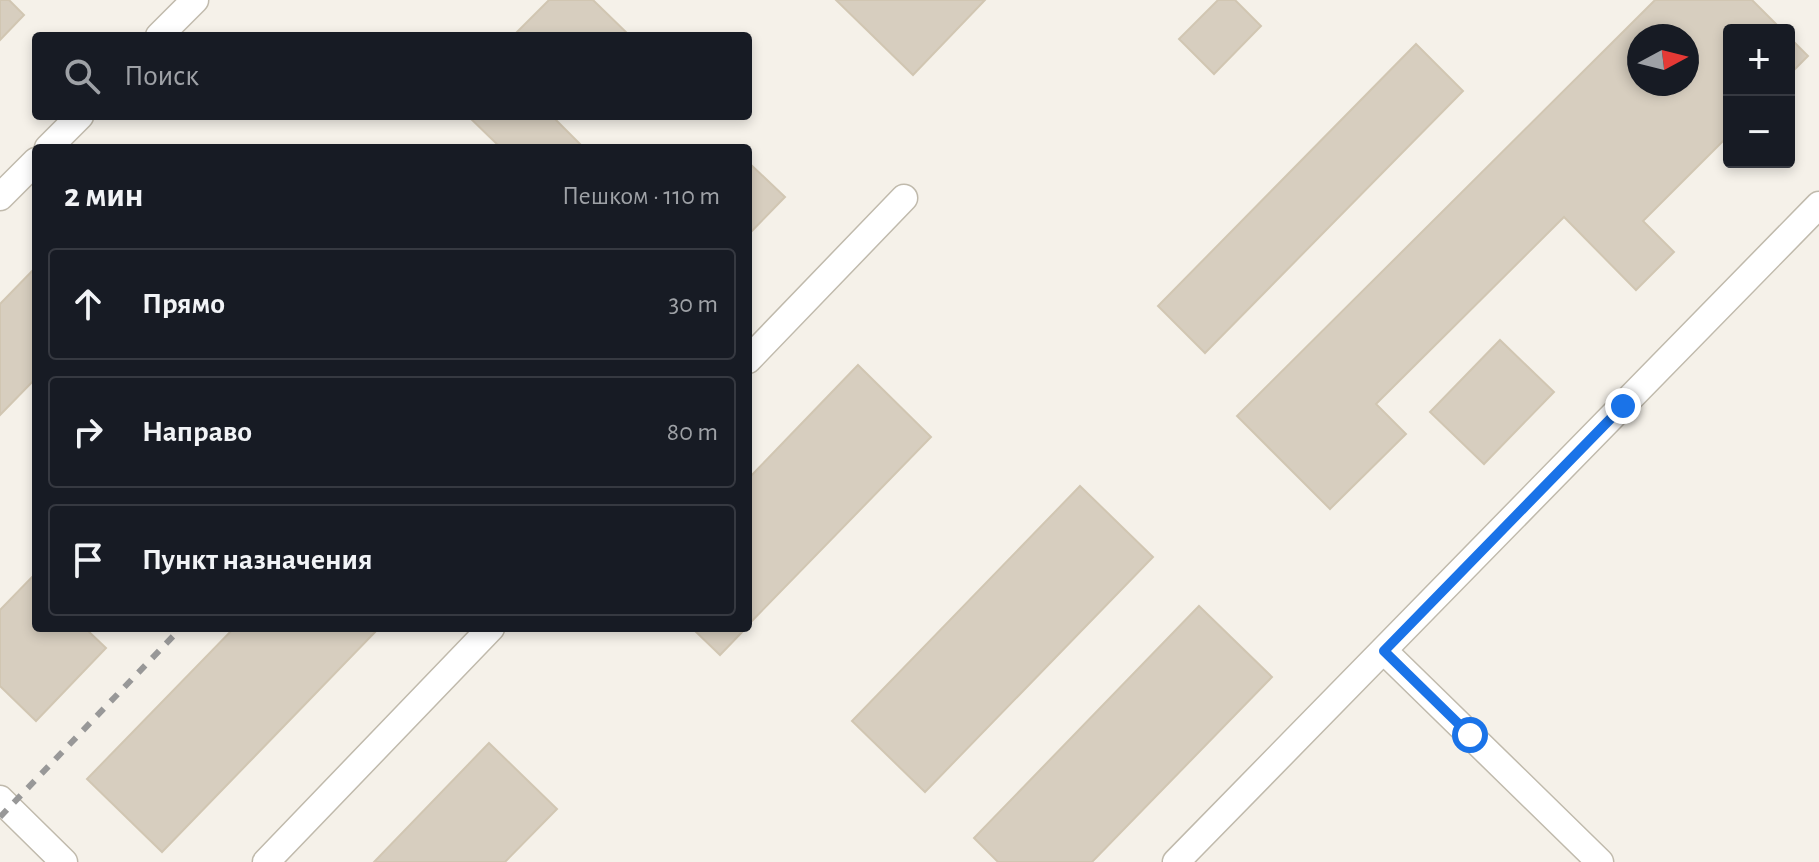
<!DOCTYPE html>
<html lang="ru">
<meta charset="utf-8">
<style>
body{margin:0;font-family:"Alegreya Sans",sans-serif;background:#20242c;color:#f1f3f6}
.controls{position:absolute;right:24px;top:24px;display:grid;overflow:hidden;border-radius:8px;box-shadow:0 4px 12px #0003}
.controls button{width:72px;height:72px;display:grid;place-items:center;padding:0;border:0;border-bottom:2px solid #363941;background:#171b24;color:#f1f3f6;font:40px sans-serif}
.compass{position:absolute;left:1627px;top:24px;width:72px;height:72px;border-radius:50%;background:#171b24;box-shadow:0 4px 12px #0003;rotate:83deg}
.stop{position:absolute;width:24px;height:24px;margin:-18px;border:6px solid #1a73e8;border-radius:50%;background:#fff}
.stop.end{background:#1a73e8;border-color:#fff;box-shadow:0 2px 8px #0008}
.list{margin:0;padding:0;list-style:none}
h2{display:flex;justify-content:space-between;align-items:center;height:104px;margin:0;padding:0 32px;font-size:34px}
h2 small{font-size:26px;font-weight:400;color:#9ea1a6}
.list li{display:grid;grid-template-columns:52px 1fr auto;gap:24px;align-items:center;box-sizing:border-box;height:112px;margin:0 16px 16px;padding:0 16px;border:2px solid #363941;border-radius:8px}
.list b{display:block;font-size:30px;white-space:nowrap}
.list em{font-size:26px;font-style:normal;color:#9ea1a6}
.icon{flex:none;width:44px;height:44px;fill:none;stroke:currentColor;stroke-width:2;stroke-linecap:round;stroke-linejoin:round}
.map{position:relative;flex:none;width:1819px;height:862px;overflow:hidden}
.search{position:absolute;background:#171b24;box-shadow:0 4px 12px #0003;left:32px;top:32px;width:720px;height:88px;display:flex;align-items:center;gap:20px;box-sizing:border-box;padding:0 28px;border-radius:8px;color:#9ea1a6;font-size:30px}
.panel{position:absolute;background:#171b24;box-shadow:0 4px 12px #0003;left:32px;top:144px;width:720px;height:488px;border-radius:8px}
.map>svg:first-child{display:block}
.building{fill:#d7cebf;stroke:#d1c6b2;stroke-width:2;fill-rule:evenodd}
.lines{fill:none;stroke-linecap:round;stroke-linejoin:round}
.minor-casing{stroke:#c0baac;stroke-width:29}
.minor{stroke:#fff;stroke-width:26}
.rail{stroke:#989898;stroke-width:6;stroke-dasharray:10 10;stroke-linecap:butt}
.route{stroke:#1a73e8;stroke-width:10}
</style>
<div class="map">
<svg width="1819" height="862" viewBox="0 0 1819 862">
<rect width="100%" height="100%" fill="#f5f1e9"/>
<path class="building" d="M 0,0 L 9,0 L 24,15 L 0,40 Z
M 549,0 L 593,0 L 630,36 L 521,36 L 517,32 Z
M 836,0 L 985,0 L 913,75 Z
M 1218,0 L 1235,0 L 1261,26 L 1214,74 L 1179,39 Z
M 1655,0 L 1752,0 L 1782,30 L 1729,30 L 1729,135 L 1643,221 L 1674,252 L 1636,290 L 1564,217 L 1376,404 L 1406,434 L 1330,509 L 1237,416 ZM 1639,36 L 1687,36 L 1687,84 L 1639,84 Z
M 1789,37 L 1808,56 L 1789,75 Z
M 1416,44 L 1463,91 L 1205,353 L 1158,306 Z
M 468,116 L 552,116 L 581,145 L 578,148 L 501,148 Z
M 748,162 L 785,197 L 748,235 Z
M 36,267 L 36,378 L 0,415 L 0,304 Z
M 1500,340 L 1554,392 L 1484,464 L 1430,412 Z
M 858,365 L 931,437 L 748,625 L 748,479 Z
M 1080,486 L 1153,557 L 925,792 L 852,721 Z
M 32,577 L 36,580 L 36,628 L 85,628 L 106,648 L 36,721 L 0,686 L 0,610 Z
M 1199,606 L 1272,677 L 1092,862 L 998,862 L 974,838 Z
M 234,628 L 379,628 L 162,852 L 87,779 Z
M 692,628 L 746,628 L 720,655 Z
M 489,743 L 557,809 L 505,862 L 374,862 Z"/>
<g class="lines">
<defs>
<path id="minor" d="M 159,36 L 195,0
M 48,148 L 80,116
M 0,197 L 36,161
M 748,360 L 904,198
M 1384,651 L 1600,862
M 0,799 L 64,862
M 266,862 L 491,628
M 1176,862 L 1819,205"/>
</defs>
<use href="#minor" class="minor-casing"/>
<use href="#minor" class="minor"/>
<path class="rail" d="M 0,817 L 181,628"/>
</g>
<g class="lines">
<path class="route" d="M 1470,735 L 1384,651 L 1623,406"/>
</g>
</svg>
<div class="controls">
<button>+</button>
<button>−</button>
</div>
<svg class="compass" viewBox="-18 -18 36 36"><path d="M0-13l5 13h-10z" fill="#e53935"/><path d="M0 13l5-13h-10z" fill="#9ea1a6"/></svg>
<div class="stop" style="left:1470px;top:735px"></div>
<div class="stop end" style="left:1623px;top:406px"></div>
<div class="search"><svg class="icon" aria-label="search" viewBox="0 0 24 24"><circle cx="10" cy="10" r="6"/><path d="M15 15l6 6"/></svg>Поиск</div>
<section class="panel">
<h2>2 мин<small>Пешком · 110 m</small></h2>
<ul class="list">
<li><svg class="icon" aria-label="ahead" viewBox="0 0 24 24"><path d="M12 20V5M6 11l6-6 6 6"/></svg><div><b>Прямо</b></div><em>30 m</em></li>
<li><svg class="icon" aria-label="right" viewBox="0 0 24 24"><path d="M7 20v-9h11M14 6l5 5-5 5"/></svg><div><b>Направо</b></div><em>80 m</em></li>
<li><svg class="icon" aria-label="arrive" viewBox="0 0 24 24"><path d="M6 21V4h12l-3 4 3 4H6"/></svg><div><b>Пункт назначения</b></div></li>
</ul>
</section>
</div>
